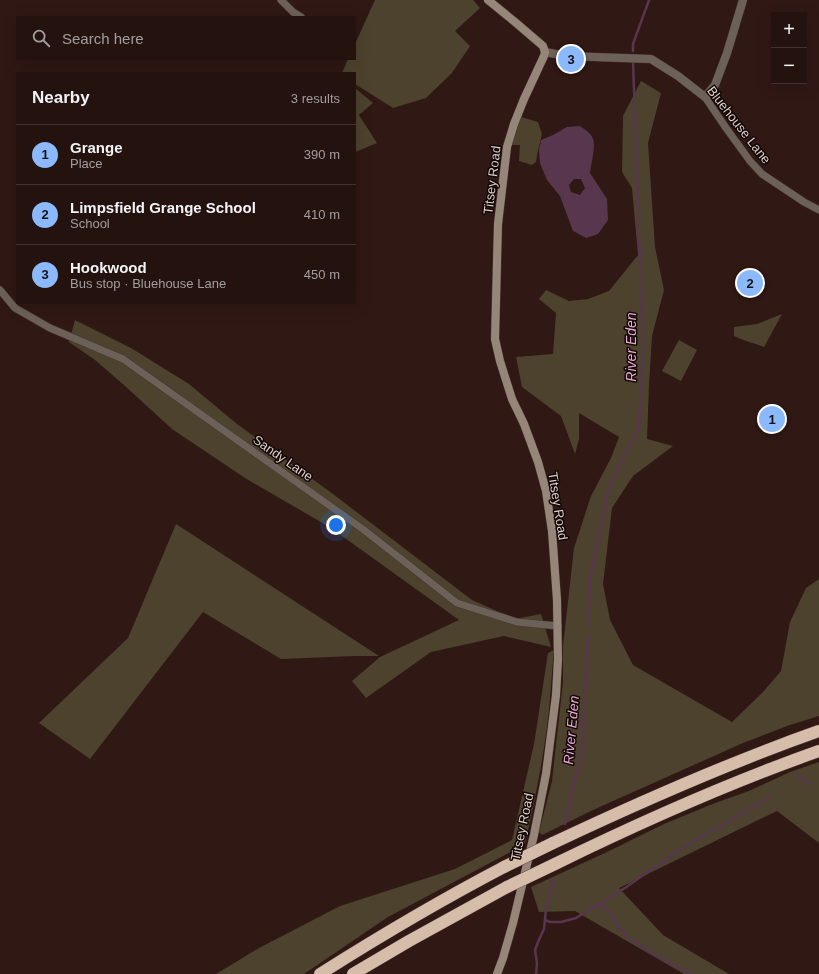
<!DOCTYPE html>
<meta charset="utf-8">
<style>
body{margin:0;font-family:Helvetica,sans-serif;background:#30201d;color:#f1f3f6}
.controls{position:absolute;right:12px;top:12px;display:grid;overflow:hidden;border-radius:0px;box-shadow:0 4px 16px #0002}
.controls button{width:36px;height:36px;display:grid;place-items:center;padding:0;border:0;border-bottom:1px solid #41322f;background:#24120f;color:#f1f3f6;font:20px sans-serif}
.you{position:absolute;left:336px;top:525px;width:14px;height:14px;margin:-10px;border:3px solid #fff;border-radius:50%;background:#1a73e8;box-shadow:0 0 0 6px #1a73e833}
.badge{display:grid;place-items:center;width:26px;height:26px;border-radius:50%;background:#8bb9fc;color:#111;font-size:13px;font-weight:700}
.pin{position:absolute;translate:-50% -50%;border:2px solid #fff;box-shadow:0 1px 4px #0006}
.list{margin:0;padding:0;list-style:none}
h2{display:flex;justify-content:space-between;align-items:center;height:52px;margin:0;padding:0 16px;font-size:17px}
h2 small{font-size:13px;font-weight:400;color:#a39e9e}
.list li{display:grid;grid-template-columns:26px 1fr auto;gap:12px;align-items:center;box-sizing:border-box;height:60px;padding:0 16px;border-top:1px solid #41322f}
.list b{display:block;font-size:15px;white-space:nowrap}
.list p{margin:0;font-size:13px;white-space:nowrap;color:#a39e9e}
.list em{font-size:13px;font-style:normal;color:#a39e9e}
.icon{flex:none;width:22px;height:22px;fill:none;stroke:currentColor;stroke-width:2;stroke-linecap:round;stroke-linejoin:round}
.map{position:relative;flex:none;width:819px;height:974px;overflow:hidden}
.search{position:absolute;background:#24120f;box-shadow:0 4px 16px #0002;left:16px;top:16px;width:340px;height:44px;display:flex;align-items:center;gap:10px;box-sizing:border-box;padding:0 14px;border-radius:0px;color:#a39e9e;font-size:15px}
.panel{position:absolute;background:#24120f;box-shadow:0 4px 16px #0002;left:16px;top:72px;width:340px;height:232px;border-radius:0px}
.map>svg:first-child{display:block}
.green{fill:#4c422d}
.water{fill:#58364e;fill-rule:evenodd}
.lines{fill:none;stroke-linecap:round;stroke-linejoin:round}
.stream{stroke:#58364e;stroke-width:2.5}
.minor-casing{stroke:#4c3531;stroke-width:8}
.tertiary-casing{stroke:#4c3531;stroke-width:9}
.secondary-casing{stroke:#4c3531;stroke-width:9}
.motorway-casing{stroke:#4c3531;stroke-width:13}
.minor{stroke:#6b6159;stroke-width:7}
.tertiary{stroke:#6b6159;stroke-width:8}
.secondary{stroke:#96867a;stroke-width:8}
.motorway{stroke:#d6bdaa;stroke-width:12}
.motorway-bridge-casing{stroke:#4c3531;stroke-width:13;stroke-linecap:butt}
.motorway-bridge{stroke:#d6bdaa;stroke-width:12}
.labels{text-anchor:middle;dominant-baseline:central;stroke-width:3;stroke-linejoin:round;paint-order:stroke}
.street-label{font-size:13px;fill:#dfceca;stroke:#110705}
.water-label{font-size:14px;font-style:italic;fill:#e6a9d3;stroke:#110705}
</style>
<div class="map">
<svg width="819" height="974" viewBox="0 0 819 974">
<rect width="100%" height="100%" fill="#301814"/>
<path class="green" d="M 375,0 L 473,0 L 480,8 L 455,31 L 470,46 L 452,73 L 426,98 L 393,108 L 355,84 L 355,73 L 342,73 L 348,59 L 355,59 L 355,44 Z
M 641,81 L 661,93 L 648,143 L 655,247 L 664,290 L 652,336 L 649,385 L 647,439 L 673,446 L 633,476 L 612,508 L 603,584 L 610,620 L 633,665 L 732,722 L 763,692 L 781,671 L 790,622 L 806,588 L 819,579 L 819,716 L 787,726 L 743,743 L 593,810 L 542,835 L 539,832 L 552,781 L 563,682 L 563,646 L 574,548 L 591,496 L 611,458 L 619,437 L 579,413 L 579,439 L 575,454 L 561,416 L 522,387 L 516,357 L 553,354 L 556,313 L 539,299 L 546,290 L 569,301 L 588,299 L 609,291 L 638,255 L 632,188 L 622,172 L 623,116 Z
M 355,88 L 373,103 L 359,115 L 377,143 L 355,152 Z
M 521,117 L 538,122 L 542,134 L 537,155 L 536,162 L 532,165 L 519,161 L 520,145 L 510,145 Z
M 782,314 L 764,347 C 754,343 744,341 734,336 L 734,327 L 757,324 Z
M 75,320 L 131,348 L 189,384 L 237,424 L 333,494 L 472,600 L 515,619 L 541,614 L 551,647 L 504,636 L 431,652 L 366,698 L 352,681 L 380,657 L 459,620 L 331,528 L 245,478 L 172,429 L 125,386 L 95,360 L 69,342 Z
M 679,340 L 697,350 L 681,381 L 662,371 Z
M 176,524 L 379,656 L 355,656 L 281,659 L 203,612 L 90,759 L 39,723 L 128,638 Z
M 554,650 C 551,680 550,711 545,741 C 540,775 533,809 525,843 L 518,848 L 388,917 L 304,974 L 216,974 L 259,948 L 340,906 L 455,869 L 512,840 L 534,744 L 548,653 Z
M 819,762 L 819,843 L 777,811 L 619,888 L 663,935 L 729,974 L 684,974 L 575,911 L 539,912 L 531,887 L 607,852 L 664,824 L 715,803 L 749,791 L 790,772 Z"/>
<path class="water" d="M 580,126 C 584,129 591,133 593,139 C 596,145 591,166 590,173 L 607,199 L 608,220 L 598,234 L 586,238 L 573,231 L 560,196 L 547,180 L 540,163 L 539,150 L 541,140 L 553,135 L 567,127 ZM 574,179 L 581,179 L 585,188 L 580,195 L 571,192 L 569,185 Z"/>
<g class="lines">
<path class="stream" d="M 633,51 L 633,44 L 649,0
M 588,624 L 590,579 L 609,486 L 639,427 L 643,351 L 633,61
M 798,776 L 811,784
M 565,824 L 582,750 L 588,636
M 598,905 L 607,909 L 616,923 L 628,937 L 653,954 L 691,974
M 545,920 L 550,922 L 561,922 L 576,918 L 625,888 L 676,852 L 756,805 L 770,797
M 536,974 L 537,963 L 535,950 L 538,942 L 544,929 L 546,909 L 553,881"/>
<defs>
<path id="minor" d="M 281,0 L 293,12 L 301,17
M 705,97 L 726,128 L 750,161 L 762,174 L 804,202 L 819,210
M 0,290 L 15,308 L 50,328 L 123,359 L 364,530 L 457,603 L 517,622 L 558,626"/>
<path id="tertiary" d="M 545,52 L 566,56 L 651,59 L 678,76 L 705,97 L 715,85 L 727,53 L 743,0"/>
<path id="secondary" d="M 488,0 L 515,22 L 543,46 L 545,52 L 544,56 L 524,99 L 514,124 L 507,147 L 498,224 L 495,339 L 500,361 L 512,399 L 524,424 L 538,462 L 546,491 L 552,531 L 557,600 L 558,659 L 556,695 L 546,774 L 534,835 L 513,923 L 503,958 L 497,974"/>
<path id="motorway" d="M 553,843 C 640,802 728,763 819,731
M 555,864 C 641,822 728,783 819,751
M 320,974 C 380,936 441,900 504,867
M 353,974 L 409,941 L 507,887"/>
</defs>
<use href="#minor" class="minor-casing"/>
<use href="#tertiary" class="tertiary-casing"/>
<use href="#secondary" class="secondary-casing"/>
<use href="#motorway" class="motorway-casing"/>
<use href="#minor" class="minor"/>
<use href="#tertiary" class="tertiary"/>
<use href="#secondary" class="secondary"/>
<use href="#motorway" class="motorway"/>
<defs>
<path id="motorway-bridge" d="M 504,867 L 553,843
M 507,887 L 555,864"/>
</defs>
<use href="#motorway-bridge" class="motorway-bridge-casing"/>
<use href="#motorway-bridge" class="motorway-bridge"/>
</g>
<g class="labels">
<g class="street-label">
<text transform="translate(739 125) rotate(52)">Bluehouse Lane</text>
<text transform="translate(492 180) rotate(-83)">Titsey Road</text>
<text transform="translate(283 458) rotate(35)">Sandy Lane</text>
<text transform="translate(558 506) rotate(81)">Titsey Road</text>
<text transform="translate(522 827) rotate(-78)">Titsey Road</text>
</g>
<g class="water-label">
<text transform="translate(631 347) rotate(-90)">River Eden</text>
<text transform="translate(571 730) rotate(-85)">River Eden</text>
</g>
</g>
</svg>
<div class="controls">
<button>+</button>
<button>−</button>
</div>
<div class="you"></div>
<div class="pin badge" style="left:772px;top:419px">1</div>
<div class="pin badge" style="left:750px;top:283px">2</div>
<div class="pin badge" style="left:571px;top:59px">3</div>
<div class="search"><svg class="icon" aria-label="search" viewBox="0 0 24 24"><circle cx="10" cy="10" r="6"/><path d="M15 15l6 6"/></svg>Search here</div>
<section class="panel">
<h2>Nearby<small>3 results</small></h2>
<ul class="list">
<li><span class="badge">1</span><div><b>Grange</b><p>Place</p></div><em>390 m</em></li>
<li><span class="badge">2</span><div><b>Limpsfield Grange School</b><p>School</p></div><em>410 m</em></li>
<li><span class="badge">3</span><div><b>Hookwood</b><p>Bus stop · Bluehouse Lane</p></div><em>450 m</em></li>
</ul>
</section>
</div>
